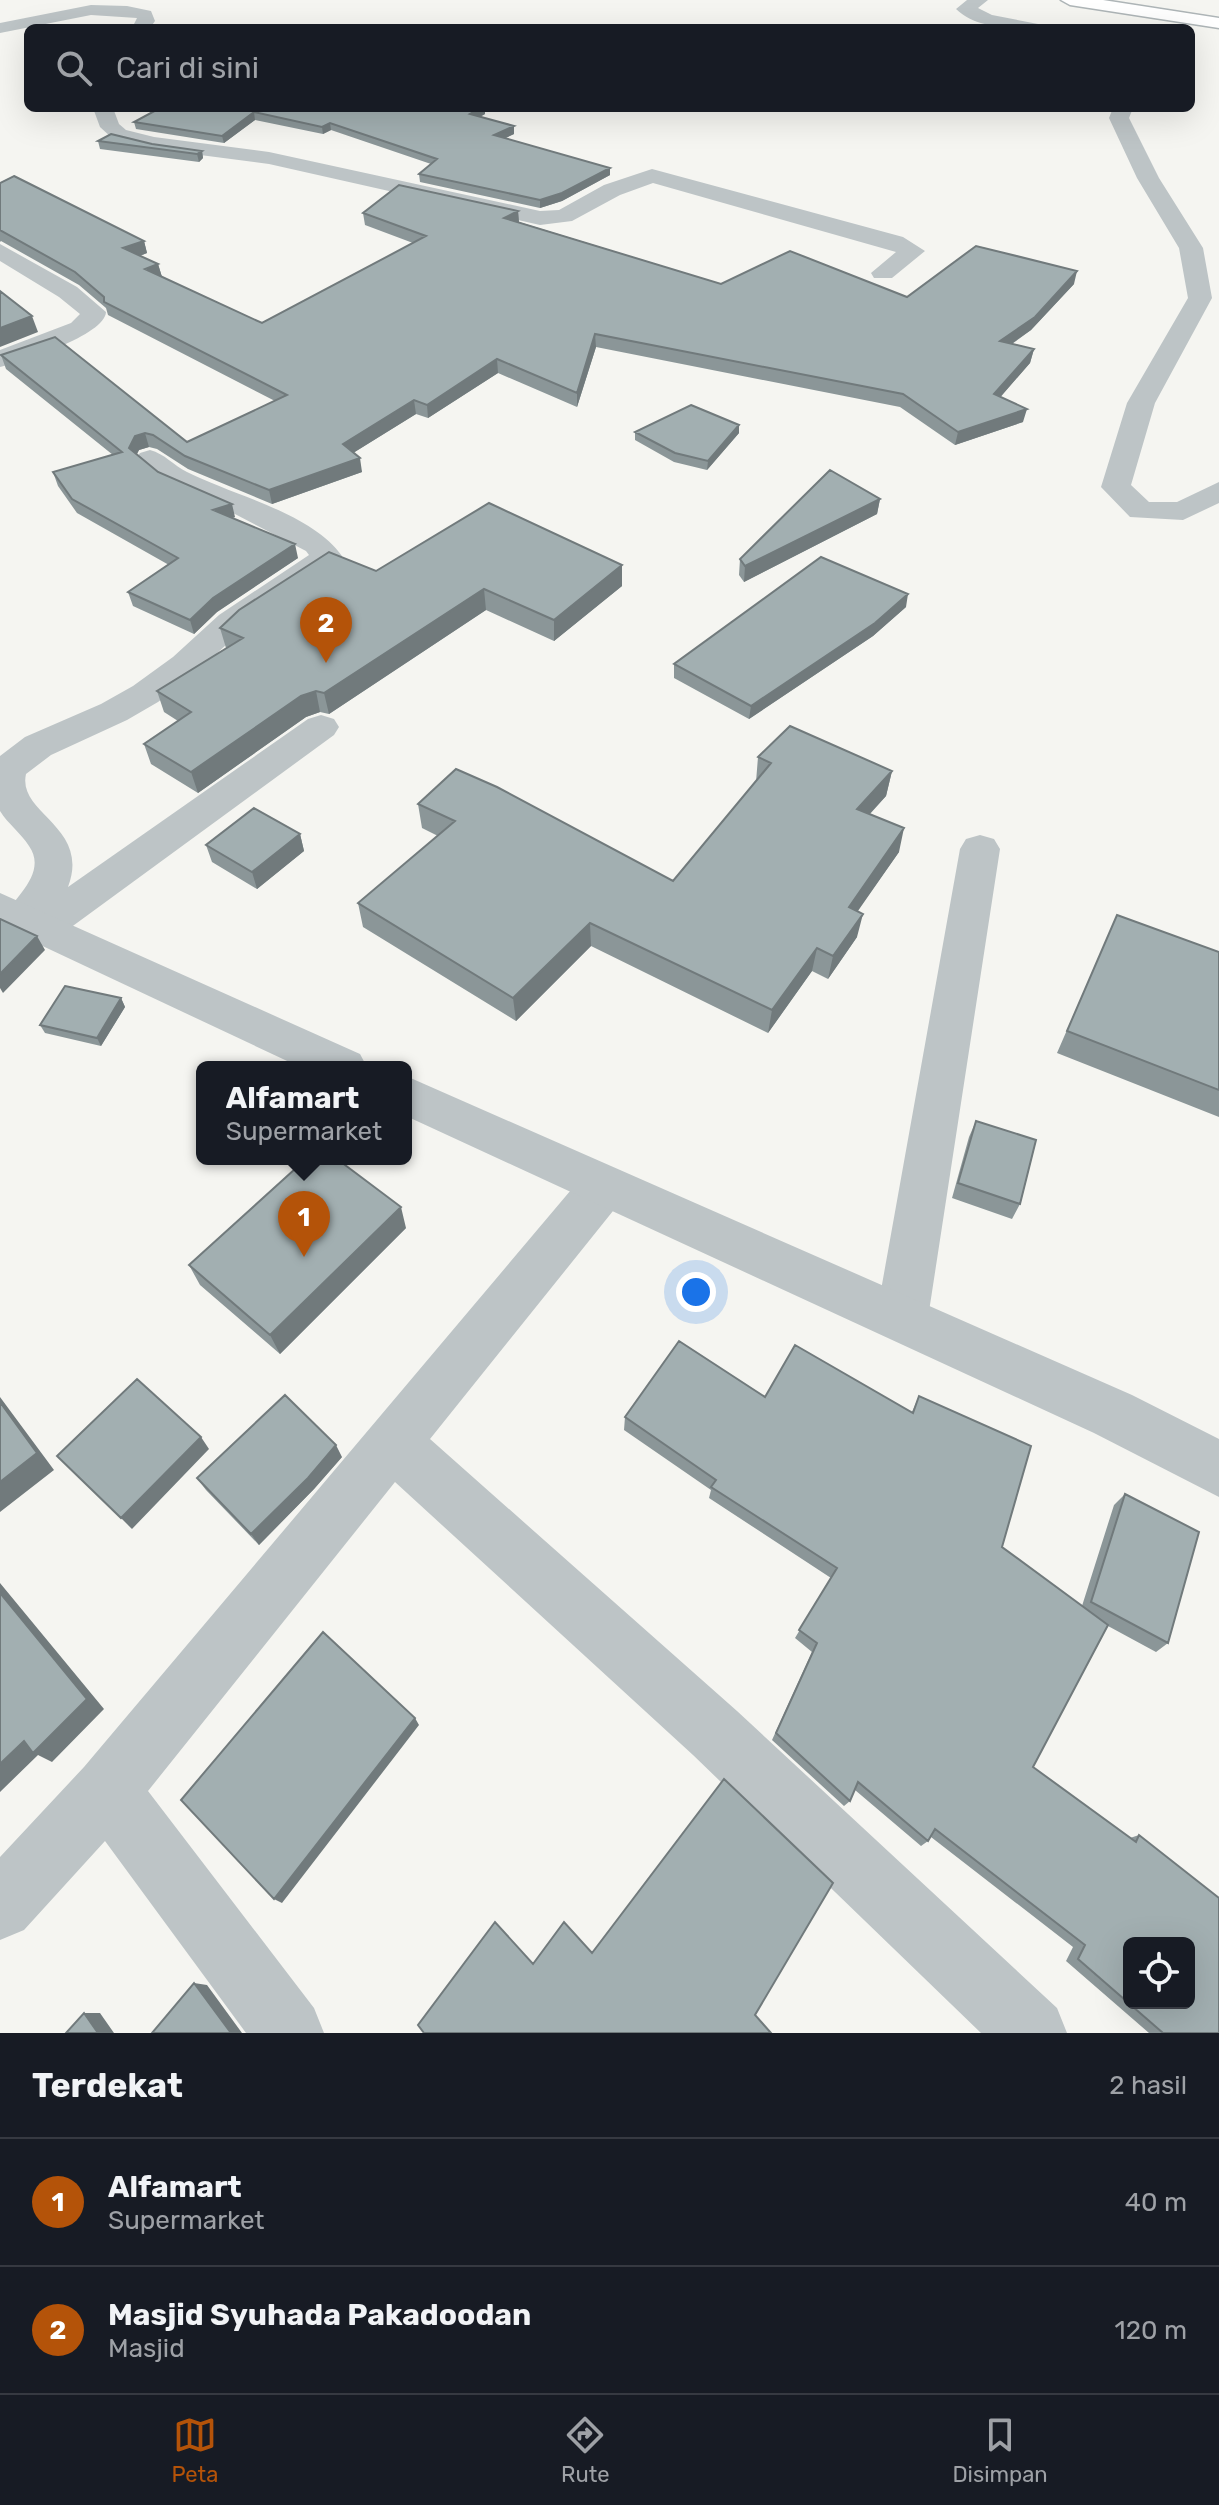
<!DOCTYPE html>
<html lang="id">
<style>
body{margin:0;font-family:Rubik,sans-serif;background:#242831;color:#f1f3f6}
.controls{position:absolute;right:24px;bottom:24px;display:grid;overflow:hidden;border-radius:12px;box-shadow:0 8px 32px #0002}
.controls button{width:72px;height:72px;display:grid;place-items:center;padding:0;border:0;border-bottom:2px solid #363941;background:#171b24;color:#f1f3f6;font:40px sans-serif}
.you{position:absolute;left:696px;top:1292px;width:28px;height:28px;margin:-20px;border:6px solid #fff;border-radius:50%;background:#1a73e8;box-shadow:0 0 0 12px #1a73e833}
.badge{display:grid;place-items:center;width:52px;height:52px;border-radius:50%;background:#b45309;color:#fff;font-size:26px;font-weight:700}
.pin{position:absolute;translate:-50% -66px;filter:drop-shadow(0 2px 4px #0008)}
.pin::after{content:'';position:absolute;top:42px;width:28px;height:24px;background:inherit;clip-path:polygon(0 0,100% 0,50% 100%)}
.popup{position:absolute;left:196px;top:1061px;width:216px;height:104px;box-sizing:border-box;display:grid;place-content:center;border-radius:12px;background:#171b24;filter:drop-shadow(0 2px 6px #0005);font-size:26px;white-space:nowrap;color:#9ea1a6}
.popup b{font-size:30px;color:#f1f3f6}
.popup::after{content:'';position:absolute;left:50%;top:100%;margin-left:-16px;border:16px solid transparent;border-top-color:#171b24}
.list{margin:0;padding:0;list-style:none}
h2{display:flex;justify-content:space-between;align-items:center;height:104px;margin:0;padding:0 32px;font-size:34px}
h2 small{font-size:26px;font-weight:400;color:#9ea1a6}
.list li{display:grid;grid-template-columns:52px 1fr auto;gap:24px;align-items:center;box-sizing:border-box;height:128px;padding:0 32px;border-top:2px solid #363941}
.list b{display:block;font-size:30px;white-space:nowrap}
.list p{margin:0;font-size:26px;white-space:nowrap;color:#9ea1a6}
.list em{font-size:26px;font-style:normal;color:#9ea1a6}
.icon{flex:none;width:44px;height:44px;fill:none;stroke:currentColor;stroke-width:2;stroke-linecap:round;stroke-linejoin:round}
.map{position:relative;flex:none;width:1219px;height:2033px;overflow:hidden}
.search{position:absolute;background:#171b24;box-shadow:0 8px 32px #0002;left:24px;right:24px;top:24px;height:88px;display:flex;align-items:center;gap:20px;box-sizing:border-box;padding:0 28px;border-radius:12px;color:#9ea1a6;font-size:30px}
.sheet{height:360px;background:#171b24}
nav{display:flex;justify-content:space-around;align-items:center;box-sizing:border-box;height:112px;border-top:2px solid #363941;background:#171b24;font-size:22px;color:#9ea1a6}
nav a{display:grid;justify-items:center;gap:4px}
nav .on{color:#b45309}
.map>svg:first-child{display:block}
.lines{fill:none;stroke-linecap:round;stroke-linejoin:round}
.motorway-casing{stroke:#aeb5b7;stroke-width:3}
.minor{fill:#bdc4c6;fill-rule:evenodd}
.tertiary{fill:#bdc4c6;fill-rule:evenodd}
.motorway{fill:#fff;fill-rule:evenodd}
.wall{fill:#8b9698}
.shaded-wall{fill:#717a7c}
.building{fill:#a2afb1;stroke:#717a7c;stroke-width:2;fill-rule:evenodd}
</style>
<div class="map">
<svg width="1219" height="2033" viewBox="0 0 1219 2033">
<rect width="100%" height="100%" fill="#f5f5f1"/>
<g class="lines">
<defs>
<path id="motorway" d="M 1061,0 L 1103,0 L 1219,18 L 1219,28 L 1070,5 Z"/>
</defs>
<use href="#motorway" class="motorway-casing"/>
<path class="minor" d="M 967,0 L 988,0 L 978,8 L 992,15 L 1038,24 L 1041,28 C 1013,28 978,30 956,9 Z
M 91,5 L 127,6 L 151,11 L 155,21 L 150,28 L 132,28 L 137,18 L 91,15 L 0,33 L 0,23 Z
M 93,108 L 113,108 L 119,124 L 126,130 L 154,137 L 269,152 L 540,211 L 559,210 L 604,185 L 652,169 L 903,237 L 925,251 L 892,278 L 874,278 L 871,273 L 896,252 L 653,183 L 620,195 L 572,221 L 540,225 L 269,164 L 154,149 L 112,138 L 100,127 Z
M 1113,108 L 1133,108 L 1129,118 L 1159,178 L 1203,248 L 1212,298 L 1155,403 L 1131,485 L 1149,502 L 1177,502 L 1219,482 L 1219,503 L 1183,520 L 1130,517 L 1101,487 L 1127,403 L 1188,298 L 1179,248 L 1137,178 L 1109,118 Z
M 0,244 L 77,287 L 106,312 C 105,335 22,362 0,367 L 0,350 L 71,323 L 80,314 L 59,297 L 0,261 Z
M 150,450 C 165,454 173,465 187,472 C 232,495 312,513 342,556 L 331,570 L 243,629 L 197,672 L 158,702 L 127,720 L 51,755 L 26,774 C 17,814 91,826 68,887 L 308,719 L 321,715 L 334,719 L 339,727 L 334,735 L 55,939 L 40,944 L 8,930 L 2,919 C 14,898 48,873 29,846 C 21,833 8,824 0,811 L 0,756 L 25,737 L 101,704 L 133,686 L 173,657 L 219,615 L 309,555 L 306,551 L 210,501 L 164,484 L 135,459 L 140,453 Z
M 980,835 L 994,839 L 1000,849 L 928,1318 L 920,1335 L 902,1342 L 884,1335 L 876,1318 L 960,849 L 966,839 Z
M 604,1165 L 621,1171 L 628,1186 L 621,1201 L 430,1439 L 737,1711 L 1057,2008 L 1067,2033 L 981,2033 L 693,1755 L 395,1482 L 148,1791 L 314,2008 L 324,2033 L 246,2033 L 105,1841 L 24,1930 L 0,1940 L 0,1857 L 84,1767 L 587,1171 Z"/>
<path class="tertiary" d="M 0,893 L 360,1054 L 367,1067 L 300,1067 L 0,926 Z
M 406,1076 L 1132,1395 L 1219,1439 L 1219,1497 L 1094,1433 L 406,1116 Z"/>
<use href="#motorway" class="motorway"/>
</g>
<path class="wall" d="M 160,108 L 485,108 L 485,114 L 480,117 L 514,126 L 514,134 L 505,138 L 610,175 L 562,201 L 540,208 L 420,182 L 419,174 L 431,164 L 331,130 L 323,134 L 255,120 L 224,143 L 136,129 L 134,122 Z
M 98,141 L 152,144 L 202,151 L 203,158 L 199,162 L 100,149 Z
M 0,183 L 144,241 L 147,253 L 140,256 L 158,264 L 162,277 L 262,323 L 413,243 L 365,225 L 363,213 L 518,211 L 519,222 L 721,284 L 907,297 L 1074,284 L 1031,330 L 1012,344 L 1034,349 L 1030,363 L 1000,397 L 1023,422 L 955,445 L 900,407 L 596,347 L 577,407 L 498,373 L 428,418 L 416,414 L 353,453 L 362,472 L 272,504 L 188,469 L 157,449 L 149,447 L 139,450 L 137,454 L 158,472 L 235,517 L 232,518 L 298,558 L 217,612 L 194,634 L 133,606 L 128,592 L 169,565 L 77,513 L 58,486 L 53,472 L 113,455 L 6,369 L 1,355 L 187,442 L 275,401 L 108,315 L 106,308 L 79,285 L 1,241 L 0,242 Z
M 739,425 L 739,433 L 707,470 L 674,462 L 635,440 L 635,432 Z
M 880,499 L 877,514 L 744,582 L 739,575 L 740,559 Z
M 376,571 L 622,586 L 554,641 L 486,610 L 329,714 L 320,712 L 306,717 L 198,793 L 151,764 L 144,744 L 178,721 L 164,712 L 157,691 L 226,648 L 220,628 Z
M 906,607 L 873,636 L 749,719 L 674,678 L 674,664 Z
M 758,757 L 892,771 L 886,796 L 870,814 L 899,852 L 857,911 L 857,937 L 828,979 L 812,971 L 768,1033 L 591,946 L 516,1021 L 363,927 L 358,903 L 438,836 L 422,828 L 418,804 L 673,881 L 756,782 Z
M 300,834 L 304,851 L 257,889 L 212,862 L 206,845 Z
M 1117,915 L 1219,952 L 1219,1117 L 1057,1053 Z
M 121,998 L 125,1007 L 101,1046 L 45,1033 L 40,1025 Z
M 976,1121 L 1020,1204 L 1012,1219 L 952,1198 L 969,1137 Z
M 406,1228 L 280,1354 L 200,1285 L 189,1265 Z
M 919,1396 L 1002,1547 L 1082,1606 L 1114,1505 L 1125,1494 L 1168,1643 L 1156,1652 L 1108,1626 L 1033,1767 L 1130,1838 L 1139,1835 L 1219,2033 L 1149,2033 L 1066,1961 L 1073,1947 L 931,1837 L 928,1841 L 921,1846 L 855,1790 L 850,1801 L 844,1806 L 772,1740 L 812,1652 L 795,1638 L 831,1578 L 709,1498 L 711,1490 L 624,1430 L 625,1417 L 765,1397 L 912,1412 Z
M 342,1457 L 314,1489 L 259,1545 L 206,1490 L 197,1478 Z"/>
<path class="shaded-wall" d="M 481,108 L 485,108 L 485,114 L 471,121 L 470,114 Z
M 254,112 L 255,120 L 224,143 L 222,136 Z
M 330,123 L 331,130 L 323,134 L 322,127 Z
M 514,126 L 514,134 L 495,143 L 494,135 Z
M 202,151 L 203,158 L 199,162 L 197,154 Z
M 610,168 L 610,175 L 562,201 L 540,208 L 540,200 Z
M 518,211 L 519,223 L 504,218 Z
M 144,241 L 147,253 L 126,261 L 123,248 Z
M 158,264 L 162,277 L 145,269 Z
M 1077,271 L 1074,284 L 1031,330 L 997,354 L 1000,341 Z
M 32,316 L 38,332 L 0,347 L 0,328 Z
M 595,334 L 596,347 L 577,407 L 577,393 Z
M 1034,349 L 1030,363 L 991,408 L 994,394 Z
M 497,359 L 498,373 L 428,418 L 427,405 Z
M 414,400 L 416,414 L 345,458 L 343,444 Z
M 1027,409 L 1023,422 L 955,445 L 958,432 Z
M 739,425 L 739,433 L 707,470 L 708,461 Z
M 145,433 L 149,447 L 139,450 L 133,461 L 129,448 L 135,436 Z
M 360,458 L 362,472 L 272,504 L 269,490 Z
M 880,499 L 877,514 L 744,582 L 745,566 Z
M 232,504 L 235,517 L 216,524 L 213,510 Z
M 295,544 L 298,558 L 217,612 L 194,634 L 190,620 L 213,598 Z
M 622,565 L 622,586 L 554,641 L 554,620 Z
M 484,589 L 486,610 L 329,714 L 324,693 Z
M 908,594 L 906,607 L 873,636 L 749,719 L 751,706 Z
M 316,691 L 320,712 L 306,717 L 198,793 L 191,772 L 301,696 Z
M 892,771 L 886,796 L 852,833 L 857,809 Z
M 904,828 L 899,852 L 844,931 L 849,907 Z
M 300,834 L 304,851 L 257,889 L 252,872 Z
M 863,914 L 857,937 L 828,979 L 833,956 Z
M 590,923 L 591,946 L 516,1021 L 513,998 Z
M 37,936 L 45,950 L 3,993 L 0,988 L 0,974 Z
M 817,948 L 812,971 L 768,1033 L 772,1010 Z
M 121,998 L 125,1007 L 101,1046 L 97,1038 Z
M 401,1207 L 406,1228 L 280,1354 L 270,1335 Z
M 0,1397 L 54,1470 L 0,1512 Z
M 201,1437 L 209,1449 L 132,1529 L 121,1518 Z
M 336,1445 L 342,1457 L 314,1489 L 259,1545 L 251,1534 Z
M 0,1583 L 104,1709 L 52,1762 L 38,1755 L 0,1792 L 0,1764 L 24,1741 L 0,1593 Z
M 415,1718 L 419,1725 L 282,1903 L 274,1899 Z
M 194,1983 L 207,1985 L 242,2033 L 231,2033 Z
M 84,2013 L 100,2013 L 114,2033 L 98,2033 Z"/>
<path class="building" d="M 160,108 L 481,108 L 470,114 L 514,126 L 494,135 L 610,168 L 562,193 L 540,200 L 419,174 L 437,159 L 330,123 L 322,127 L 254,112 L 222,136 L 134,122 Z
M 111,134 L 152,144 L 202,151 L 197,154 L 98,141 Z
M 14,176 L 144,241 L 123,248 L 158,264 L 145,269 L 262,323 L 426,236 L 363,213 L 399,185 L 518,211 L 504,218 L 721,284 L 790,251 L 907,297 L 976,246 L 1077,271 L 1035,317 L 1000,341 L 1034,349 L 994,394 L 1027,409 L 958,432 L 903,394 L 595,334 L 577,393 L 497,359 L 427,405 L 414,400 L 343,444 L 360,458 L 269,490 L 185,456 L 153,435 L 145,433 L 135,436 L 129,448 L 158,472 L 232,504 L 213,510 L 295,544 L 213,598 L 190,620 L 128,592 L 178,558 L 72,499 L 53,472 L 122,452 L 1,355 L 55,337 L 187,442 L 287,395 L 104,302 L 104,297 L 75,272 L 0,230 L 0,183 Z
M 0,291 L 32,316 L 0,328 Z
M 691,405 L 739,425 L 708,461 L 675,453 L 635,432 Z
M 830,470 L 880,499 L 745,566 L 740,559 Z
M 489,503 L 622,565 L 554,620 L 484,589 L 324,693 L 316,691 L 301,696 L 191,772 L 144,744 L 191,712 L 157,691 L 243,638 L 220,628 L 239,610 L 329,552 L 376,571 Z
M 821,557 L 908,594 L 875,623 L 751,706 L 674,664 Z
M 790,726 L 892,771 L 857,809 L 904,828 L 849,907 L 863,914 L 833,956 L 817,948 L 772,1010 L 590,923 L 513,998 L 358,903 L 455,821 L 418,804 L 456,769 L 497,787 L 673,881 L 771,763 L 758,757 Z
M 254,808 L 300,834 L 252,872 L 206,845 Z
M 1117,915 L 1219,952 L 1219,1090 L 1067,1031 Z
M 0,919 L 37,936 L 0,974 Z
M 65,986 L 121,998 L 97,1038 L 40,1025 Z
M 976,1121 L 1036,1140 L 1020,1204 L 958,1183 Z
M 306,1159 L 337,1159 L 401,1207 L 270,1335 L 189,1265 Z
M 679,1341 L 765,1397 L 795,1345 L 913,1413 L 919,1396 L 1031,1446 L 1002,1547 L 1108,1625 L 1033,1767 L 1136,1842 L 1139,1835 L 1219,1898 L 1219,2033 L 1163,2033 L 1078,1959 L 1085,1945 L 935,1829 L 928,1841 L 858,1782 L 850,1801 L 776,1733 L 817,1643 L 799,1630 L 837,1568 L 711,1487 L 716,1480 L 625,1417 ZM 1129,1943 L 1189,1943 L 1189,2003 L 1129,2003 Z
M 137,1379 L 201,1437 L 121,1518 L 57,1456 Z
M 285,1395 L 336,1445 L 308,1478 L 251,1534 L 197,1478 Z
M 0,1402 L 37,1453 L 0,1482 Z
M 1125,1494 L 1199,1532 L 1168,1643 L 1091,1602 Z
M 0,1593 L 87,1699 L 33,1753 L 24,1741 L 0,1764 Z
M 323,1632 L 415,1718 L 274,1899 L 181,1800 Z
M 724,1779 L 833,1883 L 755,2015 L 771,2033 L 424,2033 L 418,2025 L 495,1922 L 533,1964 L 564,1922 L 592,1953 Z
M 194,1983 L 231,2033 L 152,2033 Z
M 84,2013 L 98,2033 L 66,2033 Z"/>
</svg>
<div class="controls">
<button><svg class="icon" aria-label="locate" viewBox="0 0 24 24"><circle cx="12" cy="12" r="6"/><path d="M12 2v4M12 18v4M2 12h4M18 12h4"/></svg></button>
</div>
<div class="you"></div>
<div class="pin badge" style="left:304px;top:1257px">1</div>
<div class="popup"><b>Alfamart</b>Supermarket</div>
<div class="pin badge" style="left:326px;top:663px">2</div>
<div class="search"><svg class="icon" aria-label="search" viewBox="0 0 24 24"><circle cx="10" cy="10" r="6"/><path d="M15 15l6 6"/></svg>Cari di sini</div>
</div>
<section class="sheet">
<h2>Terdekat<small>2 hasil</small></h2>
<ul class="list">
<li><span class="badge">1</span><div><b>Alfamart</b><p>Supermarket</p></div><em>40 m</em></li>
<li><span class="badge">2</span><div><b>Masjid Syuhada Pakadoodan</b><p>Masjid</p></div><em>120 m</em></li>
</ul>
</section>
<nav>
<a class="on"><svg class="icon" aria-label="map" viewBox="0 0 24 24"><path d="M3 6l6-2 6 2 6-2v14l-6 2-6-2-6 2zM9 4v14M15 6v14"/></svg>Peta</a>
<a><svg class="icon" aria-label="directions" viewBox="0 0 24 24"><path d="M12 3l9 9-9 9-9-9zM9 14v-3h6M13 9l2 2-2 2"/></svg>Rute</a>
<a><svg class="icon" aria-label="saved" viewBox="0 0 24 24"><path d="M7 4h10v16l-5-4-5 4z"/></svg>Disimpan</a>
</nav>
